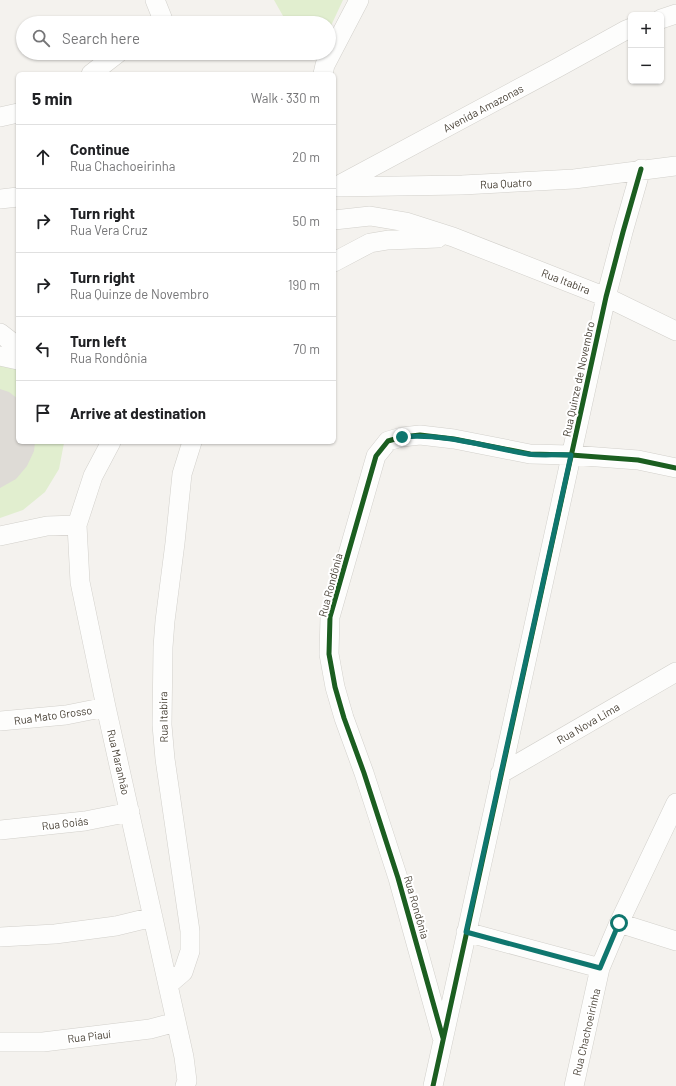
<!DOCTYPE html>
<meta charset="utf-8">
<style>
body{margin:0;font-family:Barlow,sans-serif;background:#f2f2f2;color:#202124}
.controls{position:absolute;right:12px;top:12px;display:grid;overflow:hidden;border-radius:6px;box-shadow:0 1px 3px #0004}
.controls button{width:36px;height:36px;display:grid;place-items:center;padding:0;border:0;border-bottom:1px solid #e0e0e0;background:#fff;color:#202124;font:20px sans-serif}
.stop{position:absolute;width:12px;height:12px;margin:-9px;border:3px solid #0f766e;border-radius:50%;background:#fff}
.stop.end{background:#0f766e;border-color:#fff;box-shadow:0 1px 4px #0008}
.list{margin:0;padding:0;list-style:none}
h2{display:flex;justify-content:space-between;align-items:center;height:52px;margin:0;padding:0 16px;font-size:17px}
h2 small{font-size:13px;font-weight:400;color:#757577}
.list li{display:grid;grid-template-columns:26px 1fr auto;gap:12px;align-items:center;box-sizing:border-box;height:64px;padding:0 16px;border-top:1px solid #e0e0e0}
.list b{display:block;font-size:15px;white-space:nowrap}
.list p{margin:0;font-size:13px;white-space:nowrap;color:#757577}
.list em{font-size:13px;font-style:normal;color:#757577}
.icon{flex:none;width:22px;height:22px;fill:none;stroke:currentColor;stroke-width:2;stroke-linecap:round;stroke-linejoin:round}
.map{position:relative;flex:none;width:676px;height:1086px;overflow:hidden}
.search{position:absolute;background:#fff;box-shadow:0 1px 3px #0004;left:16px;top:16px;width:320px;height:44px;display:flex;align-items:center;gap:10px;box-sizing:border-box;padding:0 14px;border-radius:22px;color:#757577;font-size:15px}
.panel{position:absolute;background:#fff;box-shadow:0 1px 3px #0004;left:16px;top:72px;width:320px;height:372px;border-radius:6px}
.map>svg:first-child{display:block}
.green{fill:#e1eecf}
.building{fill:#dedbd6}
.lines{fill:none;stroke-linecap:round;stroke-linejoin:round}
.minor-casing{stroke:#d2d0cb;stroke-width:20}
.minor{stroke:#fdfdfc;stroke-width:19}
.cycleway-casing{stroke:#fff;stroke-width:8}
.cycleway{stroke:#1b5e20;stroke-width:5}
.route{stroke:#0f766e;stroke-width:5}
.labels{text-anchor:middle;dominant-baseline:central;stroke-width:4;stroke-linejoin:round;paint-order:stroke}
.street-label{font-size:11px;fill:#4b4439;stroke:#fff}
</style>
<div class="map">
<svg width="676" height="1086" viewBox="0 0 676 1086">
<rect width="100%" height="100%" fill="#f4f2ee"/>
<path class="green" d="M 274,0 L 343,0 L 329,30 L 329,23 L 287,23 Z
M 0,362 L 18,368 L 18,442 L 64,443 L 59,469 L 45,492 L 23,510 L 0,518 Z"/>
<path class="building" d="M 0,389 L 9,392 L 18,399 L 18,442 L 35,442 L 34,451 L 27,466 L 16,479 L 0,488 Z"/>
<g class="lines">
<defs>
<path id="minor" d="M 155,0 L 163,20 L 160,23
M 661,19 L 676,14
M 91,74 L 118,53
M 323,74 L 325,65 L 359,0
M 0,117 L 18,113
M 337,186 L 559,67 L 626,30 L 631,28
M 334,187 L 462,185 L 574,179 L 676,166
M 0,199 L 18,197
M 334,220 L 370,216 L 406,222 L 453,237 L 606,297 L 676,331
M 334,262 L 370,243 L 388,240 L 438,238
M 0,333 L 18,347
M 0,356 L 18,360
M 111,442 L 93,476 L 77,525 L 80,582 L 106,707 L 184,1057 L 187,1081 L 185,1086
M 0,536 L 47,526 L 77,525
M 0,721 L 66,715 L 106,707
M 500,774 L 676,672
M 0,830 L 85,821 L 130,812
M 619,923 L 676,941
M 466,932 L 600,968
M 0,937 L 55,934 L 116,926 L 153,917
M 168,985 L 183,972 L 190,951 L 190,931 L 165,759 L 162,725 L 163,647 L 165,621 L 175,543 L 182,474 L 192,442
M 442,1037 L 398,878 L 364,773 L 344,718 L 335,687 L 329,654 L 330,617 L 376,456 L 388,441 L 402,437 L 420,435 L 454,439 L 530,454 L 571,455 L 638,460 L 676,468
M 0,1042 L 43,1042 L 150,1029 L 176,1022
M 433,1086 L 606,297 L 623,232 L 641,169
M 574,1086 L 600,968 L 619,923 L 676,803"/>
</defs>
<use href="#minor" class="minor-casing"/>
<use href="#minor" class="minor"/>
<defs>
<path id="cycleway" d="M 443,1038 L 398,878 L 364,773 L 344,718 L 335,687 L 329,654 L 330,617 L 376,456 L 388,441 L 402,437 L 420,435 L 454,439 L 530,454 L 571,455 L 638,460 L 676,468
M 433,1086 L 606,297 L 623,232 L 641,169"/>
</defs>
<use href="#cycleway" class="cycleway-casing"/>
<use href="#cycleway" class="cycleway"/>
</g>
<g class="lines">
<path class="route" d="M 402,437 C 444,433 486,447 528,454 C 542,456 557,454 571,455 L 466,932 L 600,968 L 619,923"/>
</g>
<g class="labels">
<g class="street-label">
<text transform="translate(483 108) rotate(-28)">Avenida Amazonas</text>
<text transform="translate(506 183) rotate(-3)">Rua Quatro</text>
<text transform="translate(566 281) rotate(21)">Rua Itabira</text>
<text transform="translate(578 379) rotate(-78)">Rua Quinze de Novembro</text>
<text transform="translate(330 585) rotate(-75)">Rua Rondônia</text>
<text transform="translate(53 715) rotate(-8)">Rua Mato Grosso</text>
<text transform="translate(163 717) rotate(-91)">Rua Itabira</text>
<text transform="translate(588 723) rotate(-30)">Rua Nova Lima</text>
<text transform="translate(119 762) rotate(77)">Rua Maranhão</text>
<text transform="translate(65 823) rotate(-7)">Rua Goiás</text>
<text transform="translate(417 907) rotate(74)">Rua Rondônia</text>
<text transform="translate(586 1032) rotate(-77)">Rua Chachoeirinha</text>
<text transform="translate(89 1036) rotate(-7)">Rua Piauí</text>
</g>
</g>
</svg>
<div class="controls">
<button>+</button>
<button>−</button>
</div>
<div class="stop" style="left:619px;top:923px"></div>
<div class="stop end" style="left:402px;top:437px"></div>
<div class="search"><svg class="icon" aria-label="search" viewBox="0 0 24 24"><circle cx="10" cy="10" r="6"/><path d="M15 15l6 6"/></svg>Search here</div>
<section class="panel">
<h2>5 min<small>Walk · 330 m</small></h2>
<ul class="list">
<li><svg class="icon" aria-label="ahead" viewBox="0 0 24 24"><path d="M12 20V5M6 11l6-6 6 6"/></svg><div><b>Continue</b><p>Rua Chachoeirinha</p></div><em>20 m</em></li>
<li><svg class="icon" aria-label="right" viewBox="0 0 24 24"><path d="M7 20v-9h11M14 6l5 5-5 5"/></svg><div><b>Turn right</b><p>Rua Vera Cruz</p></div><em>50 m</em></li>
<li><svg class="icon" aria-label="right" viewBox="0 0 24 24"><path d="M7 20v-9h11M14 6l5 5-5 5"/></svg><div><b>Turn right</b><p>Rua Quinze de Novembro</p></div><em>190 m</em></li>
<li><svg class="icon" aria-label="left" viewBox="0 0 24 24"><path d="M17 20v-9H6M10 6l-5 5 5 5"/></svg><div><b>Turn left</b><p>Rua Rondônia</p></div><em>70 m</em></li>
<li><svg class="icon" aria-label="arrive" viewBox="0 0 24 24"><path d="M6 21V4h12l-3 4 3 4H6"/></svg><div><b>Arrive at destination</b></div></li>
</ul>
</section>
</div>
